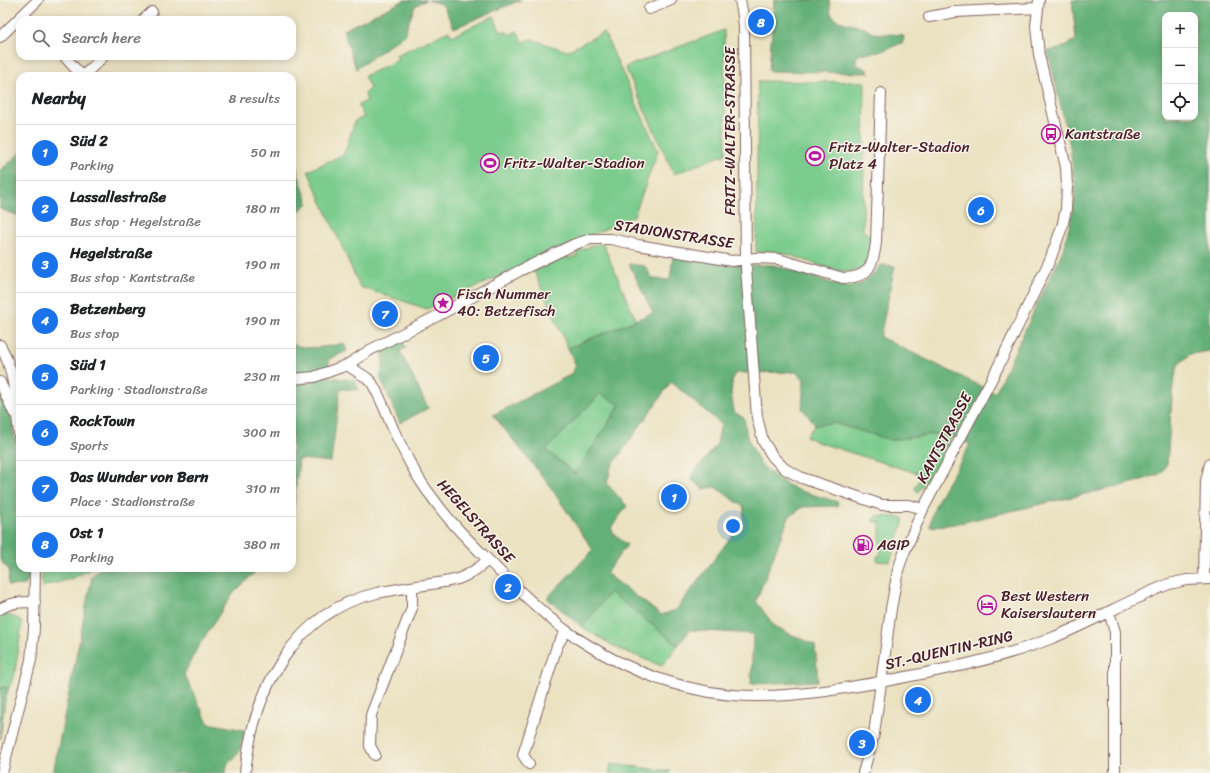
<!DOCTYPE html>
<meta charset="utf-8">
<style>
body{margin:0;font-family:Sriracha,sans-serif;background:#f2f2f2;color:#202124}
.controls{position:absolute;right:12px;top:12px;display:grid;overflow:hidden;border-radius:8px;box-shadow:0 2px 10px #0003}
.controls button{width:36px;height:36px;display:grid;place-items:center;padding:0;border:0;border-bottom:1px solid #e0e0e0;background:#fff;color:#202124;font:20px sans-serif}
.you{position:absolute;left:733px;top:526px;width:14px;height:14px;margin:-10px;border:3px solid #fff;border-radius:50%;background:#1a73e8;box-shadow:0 0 0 6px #1a73e833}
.badge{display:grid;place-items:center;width:26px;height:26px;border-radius:50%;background:#1a73e8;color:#fff;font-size:13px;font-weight:700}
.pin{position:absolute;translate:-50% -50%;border:2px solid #fff;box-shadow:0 1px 4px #0006}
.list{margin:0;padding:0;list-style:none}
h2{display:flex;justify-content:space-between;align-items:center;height:52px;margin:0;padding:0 16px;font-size:17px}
h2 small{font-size:13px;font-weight:400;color:#757577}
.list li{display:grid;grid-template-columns:26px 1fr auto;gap:12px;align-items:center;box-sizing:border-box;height:56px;padding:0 16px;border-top:1px solid #e0e0e0}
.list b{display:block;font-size:15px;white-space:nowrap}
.list p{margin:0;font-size:13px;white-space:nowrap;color:#757577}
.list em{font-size:13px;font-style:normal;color:#757577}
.icon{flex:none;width:22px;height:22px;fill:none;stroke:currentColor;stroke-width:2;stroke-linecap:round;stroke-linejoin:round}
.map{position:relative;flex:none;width:1210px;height:773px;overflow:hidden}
.search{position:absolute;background:#fff;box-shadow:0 2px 10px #0003;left:16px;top:16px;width:280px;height:44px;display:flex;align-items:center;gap:10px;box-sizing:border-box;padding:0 14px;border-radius:12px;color:#757577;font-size:15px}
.panel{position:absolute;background:#fff;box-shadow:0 2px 10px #0003;left:16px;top:72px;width:280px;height:500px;border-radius:12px}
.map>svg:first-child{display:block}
.green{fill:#7bcc8d;stroke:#62765c}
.forest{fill:#64b078;stroke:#576852;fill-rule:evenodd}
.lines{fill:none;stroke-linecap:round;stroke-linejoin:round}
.street-casing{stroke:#826360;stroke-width:12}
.street{stroke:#fff;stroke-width:10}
.labels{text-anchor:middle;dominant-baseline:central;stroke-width:3;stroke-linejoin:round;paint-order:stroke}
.street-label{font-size:15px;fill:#4a1f2b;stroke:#f7f3e8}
.poi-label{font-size:15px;fill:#4a1f2b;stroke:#f7f3e8;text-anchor:start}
</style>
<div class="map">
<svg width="1210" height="773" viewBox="0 0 1210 773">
<rect width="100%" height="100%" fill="#f7f3e8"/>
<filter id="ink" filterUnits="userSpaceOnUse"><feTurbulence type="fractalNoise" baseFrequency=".025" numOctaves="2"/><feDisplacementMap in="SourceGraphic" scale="8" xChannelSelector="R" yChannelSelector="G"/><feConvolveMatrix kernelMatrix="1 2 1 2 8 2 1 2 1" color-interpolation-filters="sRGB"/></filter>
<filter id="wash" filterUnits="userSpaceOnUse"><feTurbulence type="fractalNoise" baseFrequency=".012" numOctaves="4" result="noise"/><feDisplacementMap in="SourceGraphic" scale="16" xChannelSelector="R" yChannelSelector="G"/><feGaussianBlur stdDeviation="0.9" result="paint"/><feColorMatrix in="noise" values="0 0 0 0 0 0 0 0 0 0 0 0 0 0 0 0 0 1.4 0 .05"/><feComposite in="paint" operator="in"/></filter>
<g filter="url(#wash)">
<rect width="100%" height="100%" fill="#ebe2c1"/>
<path class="green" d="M 494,16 L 500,31 L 507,32 L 509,35 L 517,31 L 523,42 L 531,39 L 567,51 L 604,32 L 658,151 L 634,216 L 427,309 L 360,287 L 308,171 L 344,154 L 355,121 L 364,117 L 358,105 L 367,101 C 364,95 365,92 370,88 L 364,76 L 398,60 L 396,55 L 449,31 L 452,36 Z
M 724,30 L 726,154 L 674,174 L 625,67 Z
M 758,81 L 865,82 L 863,231 L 870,236 C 869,246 871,262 862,268 C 845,281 798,255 778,252 C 771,250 763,252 756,252 Z
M 603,244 L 636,320 L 568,348 L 534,271 L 568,256 L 569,259 L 578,255 L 577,252 L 593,245 Z
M 600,394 L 620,404 L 576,474 L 546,450 Z
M 834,423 L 891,440 L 937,434 L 952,437 L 939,462 L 918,492 L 915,488 L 922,475 L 817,442 L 806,436 L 815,425 Z
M 876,516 L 902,517 L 904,520 L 890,562 L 877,561 L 877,556 L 880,556 L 881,546 L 880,546 L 880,522 L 873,522 L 873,519 Z
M 42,568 L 92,568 L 73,578 L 42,587 Z
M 610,592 L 678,645 L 662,666 L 619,649 L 582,627 Z
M 4,615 C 12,616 17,616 22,623 L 15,672 L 9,688 L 4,687 L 0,689 L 0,618 Z
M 611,764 L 670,771 L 670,773 L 609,773 Z"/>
<path class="forest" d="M 405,0 L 426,0 L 415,6 L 404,35 L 356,69 L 343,30 Z
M 428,0 L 521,0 L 454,28 L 443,5 Z
M 774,0 L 829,0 L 831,14 L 838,21 L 865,28 L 872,33 L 903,35 L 904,39 L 902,43 L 879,52 L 860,54 L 856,58 L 857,65 L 868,70 L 869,73 L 769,71 Z
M 1072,0 L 1210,0 L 1210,351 L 1190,354 L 1178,365 L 1173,385 L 1167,464 L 1160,474 L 1133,483 L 955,524 L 930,527 C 931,501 959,468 970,444 L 952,437 L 937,434 L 891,440 L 834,423 L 815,425 L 802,408 L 804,379 L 796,372 L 737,373 L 733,376 L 731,393 L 734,412 L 744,418 L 747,437 L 760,464 L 778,479 L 797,490 L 838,502 L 838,506 L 803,507 L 789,517 L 756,601 L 775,627 L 815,645 L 818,681 L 751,684 L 753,634 L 690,630 L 678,645 L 610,592 L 582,627 L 547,598 L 593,550 L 547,482 L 493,415 L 570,375 L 576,366 L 568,348 L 653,313 L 629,264 L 645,266 L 653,279 L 670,280 L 673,255 L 734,265 L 774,265 L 842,286 L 859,285 L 872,276 L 881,265 L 895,266 L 880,337 L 995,393 L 1063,250 L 1073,211 L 1075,191 L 1070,146 L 1048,51 L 1059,49 L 1076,40 ZM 1165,15 L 1195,15 L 1195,117 L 1165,117 ZM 671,382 L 721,424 L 717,444 L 690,478 L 703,489 L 715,487 L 744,507 L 743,521 L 676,610 L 661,615 L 606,573 L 627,545 L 615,535 L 611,528 L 627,506 L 607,484 L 611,467 ZM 600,394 L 620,405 L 575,474 L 546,450 Z
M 20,153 L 20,216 L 0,209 L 0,171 Z
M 292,155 L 308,203 L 297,213 L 292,219 Z
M 401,339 L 406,348 L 400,351 L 428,408 L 400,423 L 380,377 L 383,367 L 382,350 Z
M 344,343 L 347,351 L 329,359 L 329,377 L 354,380 L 359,390 L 340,389 L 331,462 L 299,459 L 292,522 L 292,344 C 310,351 325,347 344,343 Z
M 0,395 L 11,416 L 20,466 L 20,568 L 29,568 L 29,578 L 25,585 L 9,586 L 8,583 L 9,570 L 0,560 Z
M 100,568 L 259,568 L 232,595 L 198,647 L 184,674 L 208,723 L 245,730 L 239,753 L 227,765 L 226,773 L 53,773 L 92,576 Z
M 4,687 L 9,688 L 5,700 L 0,739 L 0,689 Z"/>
</g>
<g filter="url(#ink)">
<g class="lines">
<defs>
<path id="street" d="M 740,0 L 743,16 L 744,28 L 746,268 L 757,417 L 763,441 L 773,457 L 785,469 L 802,478 L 882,505 L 909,505 L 923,509
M 649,9 L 671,0
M 929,17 L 955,12 L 1038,8
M 143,20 L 152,12
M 0,37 L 38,0
M 64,56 L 82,76
M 83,76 L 104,56
M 0,345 C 17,374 15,409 20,441
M 347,365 L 367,378 L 372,383 C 381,398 387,415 394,431 C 405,454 416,477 432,497 C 452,526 479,550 503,575 C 524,595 545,616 568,632 C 624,671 692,697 761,696 C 801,696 840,689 880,682 C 937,671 998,660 1052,638 C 1092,622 1129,600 1169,584 L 1187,580 L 1210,579
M 292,379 L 314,377 L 347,365 L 370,350 L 441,314 L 519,271 L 575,244 L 591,239 L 611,239 L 638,245 L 732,261 L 756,258 L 778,259 L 843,278 C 869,278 873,266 876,243 L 881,93
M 0,382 L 14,413
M 1204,579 L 1206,481 L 1210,464
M 0,609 C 11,602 22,602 35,602
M 1109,612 L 1115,632 L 1115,773
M 375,755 L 370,746 L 371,715 L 412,608 L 412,587
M 529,764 L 523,755 L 557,646 L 566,631
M 2,773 L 31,660 L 34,628 L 35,568
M 245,773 C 253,693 292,612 377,593 C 393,590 409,587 425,585 C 436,583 447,582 458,579 C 469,575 479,568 488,560
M 863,773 L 874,734 L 891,609 L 898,570 L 904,553 L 923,509 L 999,365 L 1050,260 L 1062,227 L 1066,209 L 1067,187 L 1066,167 L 1039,55 L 1036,26 L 1039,0"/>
</defs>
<use href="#street" class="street-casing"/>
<use href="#street" class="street"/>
</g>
</g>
<defs>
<symbol id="bus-ring" viewBox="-11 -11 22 22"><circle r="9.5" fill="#f7f3e8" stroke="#b5179e" stroke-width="1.5"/><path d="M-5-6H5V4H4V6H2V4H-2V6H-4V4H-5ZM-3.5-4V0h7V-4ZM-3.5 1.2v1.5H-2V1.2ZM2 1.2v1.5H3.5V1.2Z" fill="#b5179e"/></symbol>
<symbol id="stadium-ring" viewBox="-11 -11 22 22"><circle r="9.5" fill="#f7f3e8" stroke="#b5179e" stroke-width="1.5"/><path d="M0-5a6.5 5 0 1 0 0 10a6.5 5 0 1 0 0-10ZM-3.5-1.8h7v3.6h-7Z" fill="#b5179e"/></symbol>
<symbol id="sight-ring" viewBox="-11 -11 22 22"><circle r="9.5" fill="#f7f3e8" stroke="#b5179e" stroke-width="1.5"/><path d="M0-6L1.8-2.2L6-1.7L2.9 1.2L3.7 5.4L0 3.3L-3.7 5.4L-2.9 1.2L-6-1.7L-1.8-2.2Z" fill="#b5179e"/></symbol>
<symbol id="fuel-ring" viewBox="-11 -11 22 22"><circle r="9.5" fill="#f7f3e8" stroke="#b5179e" stroke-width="1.5"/><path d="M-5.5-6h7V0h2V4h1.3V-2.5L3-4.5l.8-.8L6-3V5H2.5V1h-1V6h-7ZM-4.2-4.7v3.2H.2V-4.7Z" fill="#b5179e"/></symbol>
<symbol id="hotel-ring" viewBox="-11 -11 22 22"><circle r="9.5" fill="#f7f3e8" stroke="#b5179e" stroke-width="1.5"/><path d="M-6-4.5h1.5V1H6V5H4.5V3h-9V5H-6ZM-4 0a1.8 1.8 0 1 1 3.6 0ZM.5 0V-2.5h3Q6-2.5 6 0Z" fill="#b5179e"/></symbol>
</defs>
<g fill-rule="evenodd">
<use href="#bus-ring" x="1040" y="123" width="22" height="22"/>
<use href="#stadium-ring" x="804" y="145" width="22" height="22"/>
<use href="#stadium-ring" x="479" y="152" width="22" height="22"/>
<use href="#sight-ring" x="432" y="292" width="22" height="22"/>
<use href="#fuel-ring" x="852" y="534" width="22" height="22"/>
<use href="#hotel-ring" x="976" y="594" width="22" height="22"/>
</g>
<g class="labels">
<g class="street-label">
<text transform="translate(730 131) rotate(-90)">FRITZ-WALTER-STRASSE</text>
<text transform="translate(674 234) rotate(9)">STADIONSTRASSE</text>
<text transform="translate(944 438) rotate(-62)">KANTSTRASSE</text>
<text transform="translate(476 521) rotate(48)">HEGELSTRASSE</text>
<text transform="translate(949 650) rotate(-13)">ST.-QUENTIN-RING</text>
</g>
<g class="poi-label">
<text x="1065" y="134">Kantstraße</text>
<text x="829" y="147">Fritz-Walter-Stadion<tspan x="829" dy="17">Platz 4</tspan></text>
<text x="504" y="163">Fritz-Walter-Stadion</text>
<text x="457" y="294">Fisch Nummer<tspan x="457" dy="17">40: Betzefisch</tspan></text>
<text x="877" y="545">AGIP</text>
<text x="1001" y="596">Best Western<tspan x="1001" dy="17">Kaiserslautern</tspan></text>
</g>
</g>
</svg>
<div class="controls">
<button>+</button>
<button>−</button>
<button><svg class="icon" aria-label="locate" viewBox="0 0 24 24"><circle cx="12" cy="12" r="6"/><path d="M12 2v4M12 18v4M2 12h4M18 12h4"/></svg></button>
</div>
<div class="you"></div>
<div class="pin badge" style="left:674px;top:497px">1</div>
<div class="pin badge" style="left:508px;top:587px">2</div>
<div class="pin badge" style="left:862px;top:743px">3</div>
<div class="pin badge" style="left:918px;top:700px">4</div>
<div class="pin badge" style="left:486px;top:358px">5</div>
<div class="pin badge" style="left:981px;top:210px">6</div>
<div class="pin badge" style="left:385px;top:314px">7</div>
<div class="pin badge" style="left:761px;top:22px">8</div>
<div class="search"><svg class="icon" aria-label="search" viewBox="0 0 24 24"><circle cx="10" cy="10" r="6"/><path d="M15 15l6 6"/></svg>Search here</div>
<section class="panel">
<h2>Nearby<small>8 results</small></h2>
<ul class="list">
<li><span class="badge">1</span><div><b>Süd 2</b><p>Parking</p></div><em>50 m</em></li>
<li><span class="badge">2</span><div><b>Lassallestraße</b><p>Bus stop · Hegelstraße</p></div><em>180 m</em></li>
<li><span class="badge">3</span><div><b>Hegelstraße</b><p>Bus stop · Kantstraße</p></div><em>190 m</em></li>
<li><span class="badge">4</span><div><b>Betzenberg</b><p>Bus stop</p></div><em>190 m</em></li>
<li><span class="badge">5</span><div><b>Süd 1</b><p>Parking · Stadionstraße</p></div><em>230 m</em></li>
<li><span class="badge">6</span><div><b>RockTown</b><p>Sports</p></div><em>300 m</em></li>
<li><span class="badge">7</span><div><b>Das Wunder von Bern</b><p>Place · Stadionstraße</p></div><em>310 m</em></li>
<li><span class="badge">8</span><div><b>Ost 1</b><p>Parking</p></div><em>380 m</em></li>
</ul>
</section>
</div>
